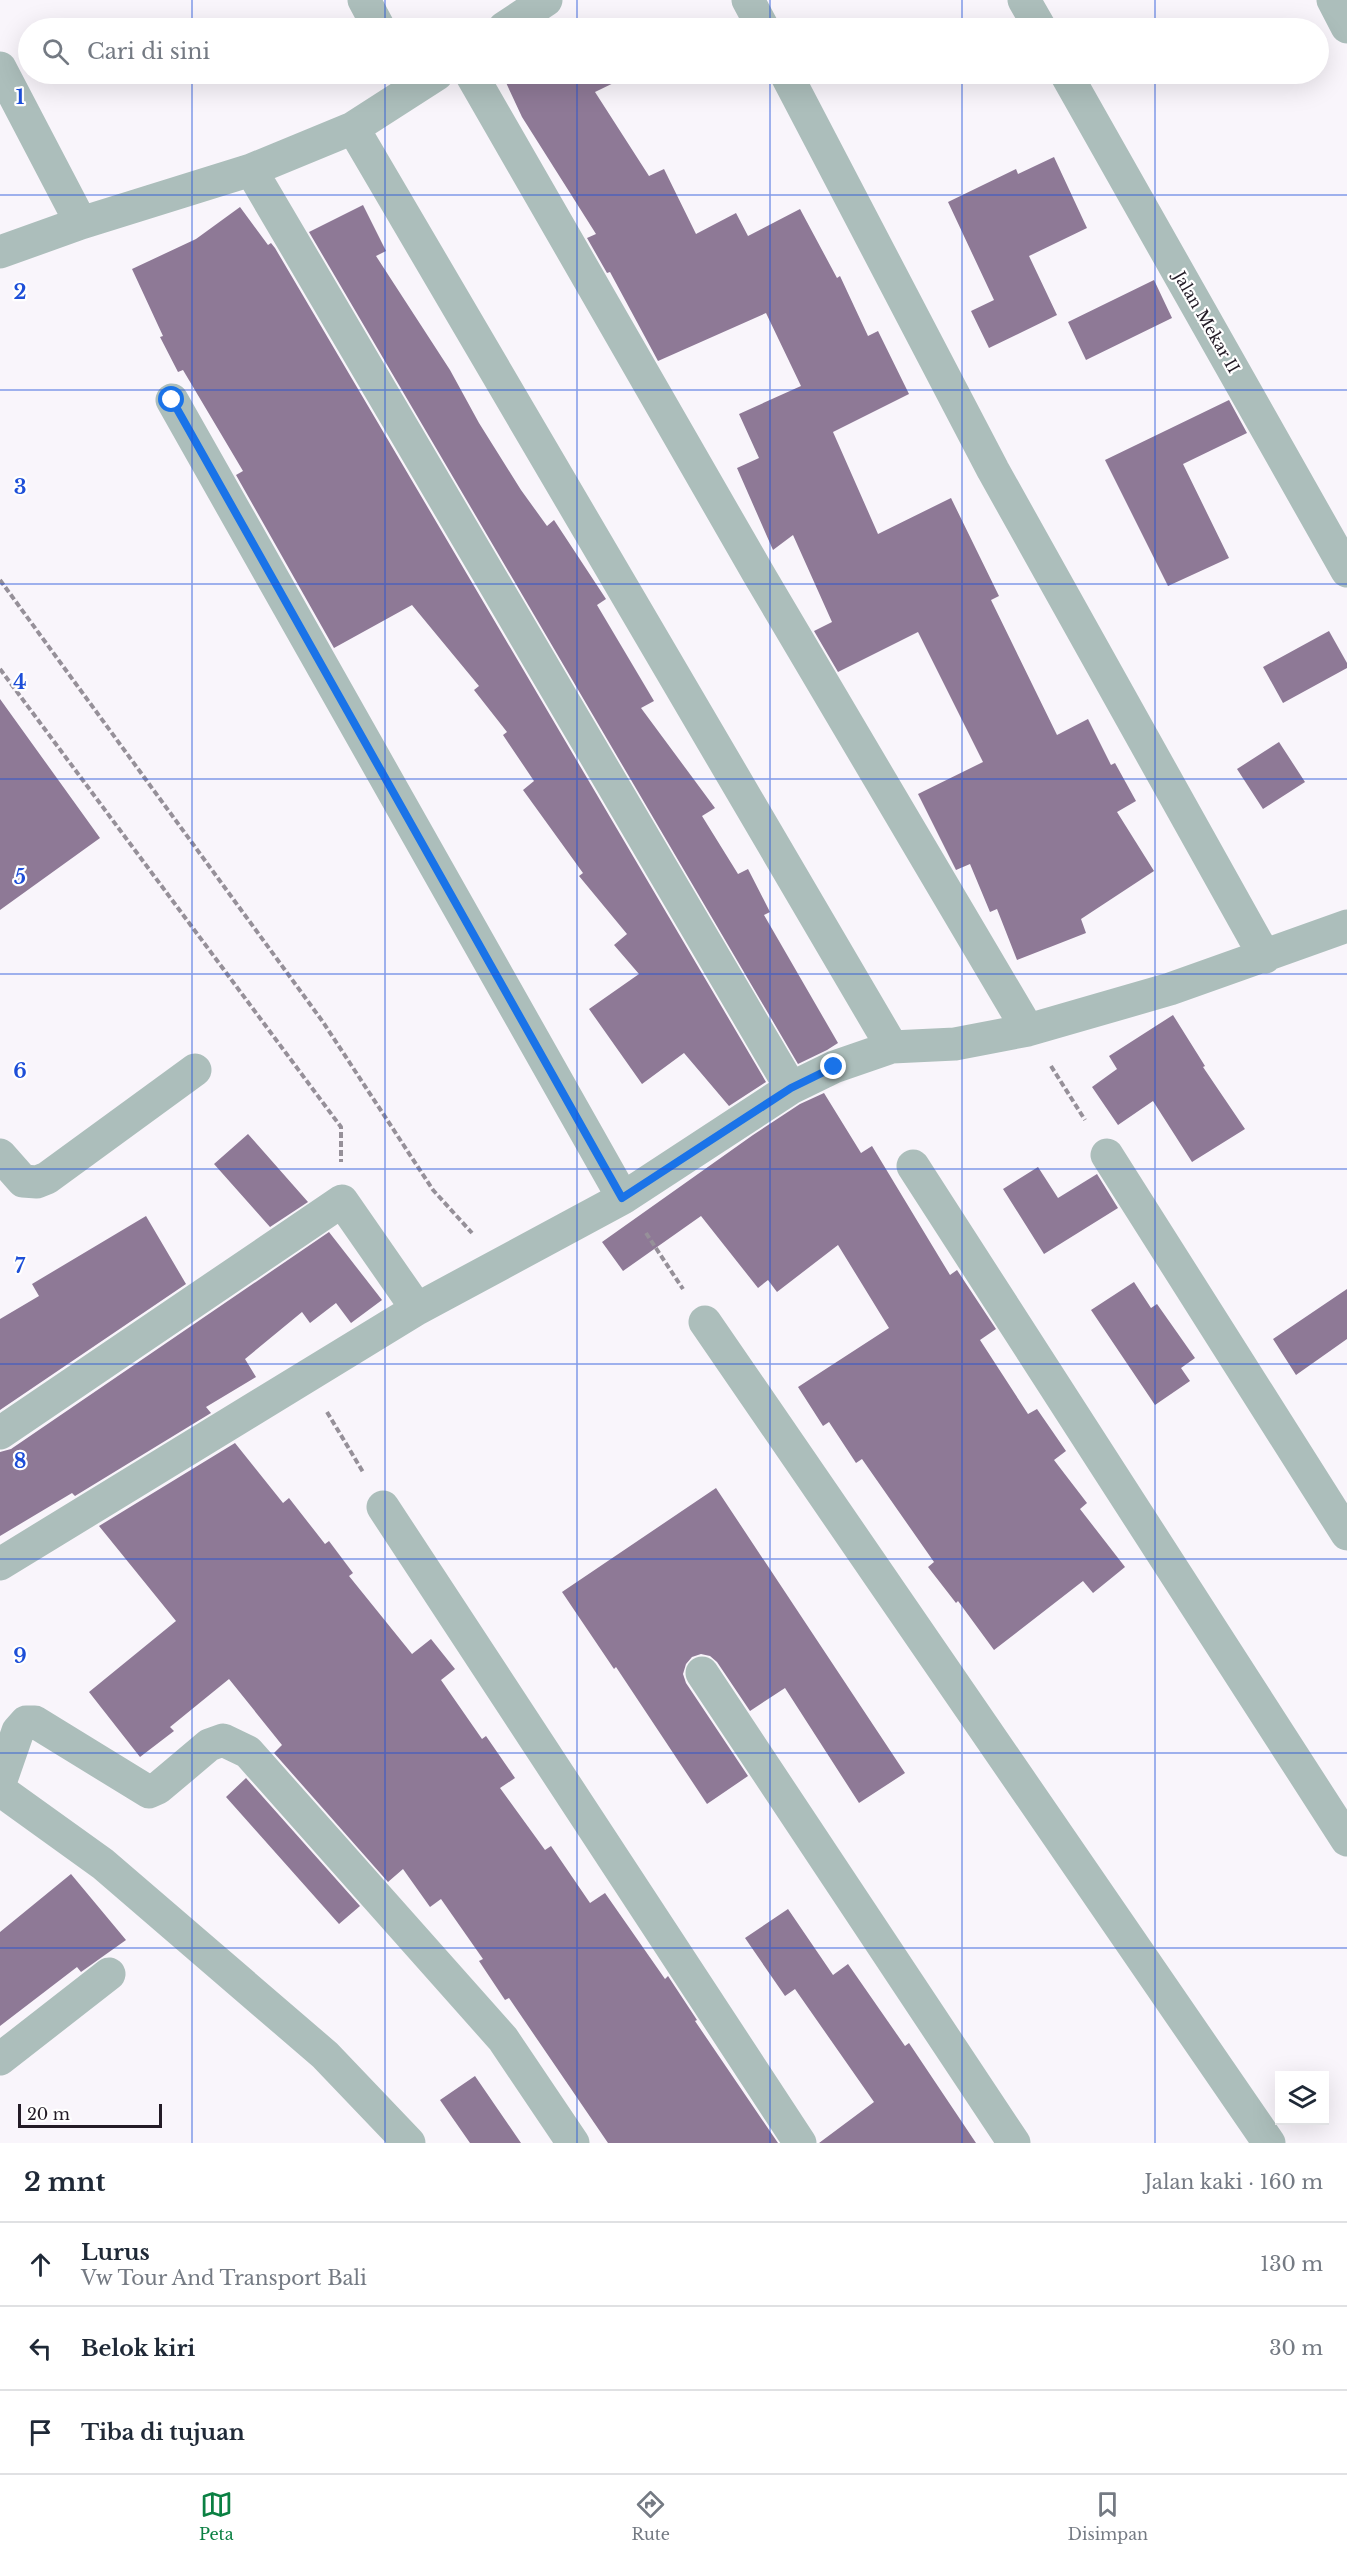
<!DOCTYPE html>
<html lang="id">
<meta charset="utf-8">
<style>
body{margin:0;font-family:"Libre Baskerville",serif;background:#f6f6f7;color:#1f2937}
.controls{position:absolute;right:18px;bottom:18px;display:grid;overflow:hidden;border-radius:0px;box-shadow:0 6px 24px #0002}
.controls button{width:54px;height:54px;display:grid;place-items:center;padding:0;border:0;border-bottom:2px solid #e0e1e3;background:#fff;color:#1f2937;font:30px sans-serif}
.scale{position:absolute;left:18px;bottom:15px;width:144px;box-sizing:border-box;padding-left:6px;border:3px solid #231b26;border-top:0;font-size:16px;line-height:21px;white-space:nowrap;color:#231b26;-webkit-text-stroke:4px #fff;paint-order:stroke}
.stop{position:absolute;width:18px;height:18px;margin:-14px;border:4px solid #1a73e8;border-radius:50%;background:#fff}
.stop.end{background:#1a73e8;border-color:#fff;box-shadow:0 2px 6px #0008}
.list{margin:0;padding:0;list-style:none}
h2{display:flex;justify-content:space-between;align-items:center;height:78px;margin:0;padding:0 24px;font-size:26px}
h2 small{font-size:20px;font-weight:400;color:#747a83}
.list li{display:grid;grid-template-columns:39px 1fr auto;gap:18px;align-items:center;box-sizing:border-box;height:84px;padding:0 24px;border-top:2px solid #e0e1e3}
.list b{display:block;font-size:22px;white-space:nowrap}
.list p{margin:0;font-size:20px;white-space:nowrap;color:#747a83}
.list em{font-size:20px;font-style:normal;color:#747a83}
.icon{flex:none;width:33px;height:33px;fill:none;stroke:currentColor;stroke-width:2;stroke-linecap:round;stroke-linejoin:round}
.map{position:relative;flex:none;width:1347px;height:2143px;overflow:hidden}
.search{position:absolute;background:#fff;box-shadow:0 6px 24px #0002;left:18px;right:18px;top:18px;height:66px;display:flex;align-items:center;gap:15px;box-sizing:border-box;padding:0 21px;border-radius:33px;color:#747a83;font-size:22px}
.sheet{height:330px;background:#fff}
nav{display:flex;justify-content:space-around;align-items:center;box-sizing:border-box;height:84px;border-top:2px solid #e0e1e3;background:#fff;font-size:16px;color:#747a83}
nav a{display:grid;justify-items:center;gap:3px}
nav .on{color:#0b8043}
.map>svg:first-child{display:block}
.building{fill:#8e7996}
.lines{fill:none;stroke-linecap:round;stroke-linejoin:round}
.path{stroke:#969099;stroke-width:4;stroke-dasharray:6 3;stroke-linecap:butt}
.minor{stroke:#acbebb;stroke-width:33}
.route{stroke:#1a73e8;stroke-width:8}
.grid{fill:none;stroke:#1d4ed8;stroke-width:1.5;stroke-opacity:0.55}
.labels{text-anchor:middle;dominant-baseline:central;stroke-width:4.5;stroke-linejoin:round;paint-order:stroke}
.street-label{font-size:16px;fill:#231b26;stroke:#fff}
.grid-label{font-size:20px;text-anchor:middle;font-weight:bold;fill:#1d4ed8;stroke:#fff;stroke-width:4.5;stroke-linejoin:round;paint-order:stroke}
</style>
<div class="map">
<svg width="1347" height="2143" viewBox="0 0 1347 2143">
<rect width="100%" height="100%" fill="#f9f5fb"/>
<path class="building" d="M 502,74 L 627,74 L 628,76 L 595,92 L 649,176 L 664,169 L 696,234 L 736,213 L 748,236 L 800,209 L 837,278 L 840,276 L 868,336 L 878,331 L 909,394 L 833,432 L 878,534 L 951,498 L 999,596 L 991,600 L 1057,735 L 1088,719 L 1111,765 L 1115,763 L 1136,801 L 1117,812 L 1154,871 L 1081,919 L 1086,933 L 1017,960 L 997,909 L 990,912 L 970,864 L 956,870 L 918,794 L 983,762 L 918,632 L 838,672 L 814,631 L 832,622 L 793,535 L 773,550 L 737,468 L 759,458 L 739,414 L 801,386 L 766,313 L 658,361 L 610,272 L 607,273 L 587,238 L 596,234 L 522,117 Z
M 1054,157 L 1087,228 L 1029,256 L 1057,315 L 989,348 L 971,311 L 994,300 L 948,202 L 1016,169 L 1018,174 Z
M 363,205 L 386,251 L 376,256 L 450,370 L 479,423 L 521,490 L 547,526 L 554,520 L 606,599 L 597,605 L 654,701 L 641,708 L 715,808 L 702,816 L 738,874 L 748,869 L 770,912 L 764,915 L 838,1043 L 827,1050 L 798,1064 L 309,232 Z
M 240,207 L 268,245 L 271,243 L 275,248 L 766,1082 L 729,1106 L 684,1053 L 642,1084 L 589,1009 L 639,974 L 614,945 L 627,934 L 579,876 L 583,873 L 523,790 L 534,781 L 503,735 L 507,732 L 474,690 L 479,686 L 412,605 L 334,648 L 236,475 L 243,471 L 183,370 L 178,372 L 160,337 L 163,336 L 132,269 L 196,239 Z
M 1154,280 L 1172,318 L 1086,360 L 1068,322 Z
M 1229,400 L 1247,433 L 1183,464 L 1229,558 L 1168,586 L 1105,460 Z
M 1329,631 L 1347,663 L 1347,668 L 1283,703 L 1263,667 Z
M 0,699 L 100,838 L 0,910 Z
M 1279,742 L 1305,782 L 1263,809 L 1237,769 Z
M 1173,1015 L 1205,1066 L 1203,1067 L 1245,1129 L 1192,1162 L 1153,1101 L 1118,1125 L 1092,1087 L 1117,1069 L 1109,1056 Z
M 824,1093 L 861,1153 L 872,1146 L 950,1275 L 957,1270 L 996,1329 L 980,1340 L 1028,1414 L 1037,1409 L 1066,1451 L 1054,1460 L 1087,1503 L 1080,1509 L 1125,1567 L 1093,1593 L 1083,1581 L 994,1650 L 958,1601 L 956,1603 L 928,1567 L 934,1562 L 862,1459 L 856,1463 L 829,1422 L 823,1426 L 798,1387 L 889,1328 L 838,1245 L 777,1292 L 768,1280 L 758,1288 L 701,1216 L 623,1271 L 602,1242 L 753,1135 L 800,1104 Z
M 248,1134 L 308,1202 L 270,1227 L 214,1164 Z
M 1038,1167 L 1058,1198 L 1097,1174 L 1118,1208 L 1044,1254 L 1003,1189 Z
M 146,1216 L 186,1284 L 0,1410 L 0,1319 L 39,1296 L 32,1284 Z
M 329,1232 L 382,1300 L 351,1323 L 336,1303 L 310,1323 L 302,1312 L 245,1359 L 256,1377 L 206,1407 L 211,1413 L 75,1496 L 72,1493 L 0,1536 L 0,1452 L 11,1449 Z
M 1134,1282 L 1151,1308 L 1157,1304 L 1195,1358 L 1181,1368 L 1190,1381 L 1155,1405 L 1091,1310 Z
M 1347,1289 L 1347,1339 L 1296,1375 L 1273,1339 Z
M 235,1443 L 283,1503 L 289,1498 L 325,1544 L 329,1541 L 353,1573 L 349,1576 L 412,1654 L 431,1639 L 455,1669 L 441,1680 L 482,1739 L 486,1736 L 515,1778 L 500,1788 L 545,1850 L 551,1846 L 590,1903 L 605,1893 L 665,1979 L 668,1976 L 697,2020 L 695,2021 L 778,2143 L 608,2143 L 509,1998 L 505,2000 L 479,1961 L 483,1959 L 441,1899 L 430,1907 L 403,1869 L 388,1882 L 274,1753 L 282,1745 L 229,1679 L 170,1727 L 174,1731 L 140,1757 L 89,1692 L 176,1621 L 99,1526 Z
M 716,1488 L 905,1773 L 859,1803 L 785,1688 L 750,1711 L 717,1662 L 710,1656 L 701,1654 L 692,1657 L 686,1664 L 683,1674 L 686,1683 L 748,1776 L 707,1804 L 616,1667 L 614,1669 L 562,1592 Z
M 246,1778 L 360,1906 L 339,1924 L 226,1797 Z
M 71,1874 L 126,1940 L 81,1972 L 77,1967 L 0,2026 L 0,1932 Z
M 788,1909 L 833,1975 L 848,1964 L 905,2046 L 909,2043 L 976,2143 L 819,2143 L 874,2102 L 795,1989 L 785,1996 L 745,1938 Z
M 475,2076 L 521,2143 L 470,2143 L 440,2100 Z"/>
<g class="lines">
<path class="path" d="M 0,580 L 323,1022 L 433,1190 L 472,1233
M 0,669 L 341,1127 L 341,1162
M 1051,1066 L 1085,1120
M 646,1233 L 683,1289
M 327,1412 L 363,1472"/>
<path class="minor" d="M 364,0 L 379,28
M 748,0 L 763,28
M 1024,0 L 1040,28
M 1333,0 L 1347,27
M 504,28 L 546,0
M 0,68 L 81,223
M 471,74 L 758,573 L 1028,1030
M 786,74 L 993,470 L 1265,957
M 1066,74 L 1347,571
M 353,128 L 892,1047
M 251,170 L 791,1088
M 0,252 L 81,223 L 251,170 L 353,128 L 437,74
M 172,400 L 623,1198
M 0,1155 L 23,1181 L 37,1182 L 47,1178 L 195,1070
M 1107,1155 L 1347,1534
M 913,1166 L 1347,1840
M 705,1322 L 1269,2143
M 0,1433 L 342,1201 L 417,1309
M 383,1507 L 800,2143
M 0,1564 L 417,1309 L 623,1198 L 791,1088 L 834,1067 L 892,1047 L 955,1044 L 1028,1030 L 1170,989 L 1347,926
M 702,1673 L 1014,2143
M 0,1783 L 18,1731 L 26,1722 L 35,1722 L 149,1792 L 158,1788 L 209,1745 L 223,1740 L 248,1752 L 503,2039 L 573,2143
M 0,1790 L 103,1864 L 325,2055 L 409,2143
M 0,2059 L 109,1974"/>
</g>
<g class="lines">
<path class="route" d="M 172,400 L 622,1198 L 791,1088 L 834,1067"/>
</g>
<path class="grid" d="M 192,0 L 192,28M 385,0 L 385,28M 577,0 L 577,28M 770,0 L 770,28M 962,0 L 962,28M 1155,0 L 1155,28M 192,74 L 192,2143M 385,74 L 385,2143M 577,74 L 577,2143M 770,74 L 770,2143M 962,74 L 962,2143M 1155,74 L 1155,2143M 0,195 L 1347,195M 0,390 L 1347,390M 0,584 L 1347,584M 0,779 L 1347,779M 0,974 L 1347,974M 0,1169 L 1347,1169M 0,1364 L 1347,1364M 0,1559 L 1347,1559M 0,1753 L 1347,1753M 0,1948 L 1347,1948"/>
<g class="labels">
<g class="street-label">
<text transform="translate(1207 322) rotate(60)">Jalan Mekar II</text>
</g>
</g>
<g class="grid-label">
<text x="20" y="104">1</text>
<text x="20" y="299">2</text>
<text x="20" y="494">3</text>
<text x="20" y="689">4</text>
<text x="20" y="884">5</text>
<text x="20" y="1078">6</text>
<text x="20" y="1273">7</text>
<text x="20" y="1468">8</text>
<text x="20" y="1663">9</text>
</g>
</svg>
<div class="controls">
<button><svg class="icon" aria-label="layers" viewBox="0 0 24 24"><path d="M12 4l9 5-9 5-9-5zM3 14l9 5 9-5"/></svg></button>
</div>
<div class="scale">20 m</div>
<div class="stop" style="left:172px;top:400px"></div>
<div class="stop end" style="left:834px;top:1067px"></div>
<div class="search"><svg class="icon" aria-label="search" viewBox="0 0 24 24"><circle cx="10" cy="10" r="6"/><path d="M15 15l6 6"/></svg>Cari di sini</div>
</div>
<section class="sheet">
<h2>2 mnt<small>Jalan kaki · 160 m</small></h2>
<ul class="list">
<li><svg class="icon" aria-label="ahead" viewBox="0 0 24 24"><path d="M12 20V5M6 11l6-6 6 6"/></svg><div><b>Lurus</b><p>Vw Tour And Transport Bali</p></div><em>130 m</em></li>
<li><svg class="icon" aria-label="left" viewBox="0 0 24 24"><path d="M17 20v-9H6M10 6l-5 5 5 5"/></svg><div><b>Belok kiri</b></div><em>30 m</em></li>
<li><svg class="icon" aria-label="arrive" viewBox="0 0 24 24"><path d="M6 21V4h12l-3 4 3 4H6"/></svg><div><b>Tiba di tujuan</b></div></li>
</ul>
</section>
<nav>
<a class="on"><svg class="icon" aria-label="map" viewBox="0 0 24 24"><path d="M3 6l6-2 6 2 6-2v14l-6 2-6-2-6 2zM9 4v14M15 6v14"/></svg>Peta</a>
<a><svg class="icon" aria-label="directions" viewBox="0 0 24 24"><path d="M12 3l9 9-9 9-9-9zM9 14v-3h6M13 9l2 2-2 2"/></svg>Rute</a>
<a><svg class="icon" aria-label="saved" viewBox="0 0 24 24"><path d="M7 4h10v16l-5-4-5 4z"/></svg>Disimpan</a>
</nav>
